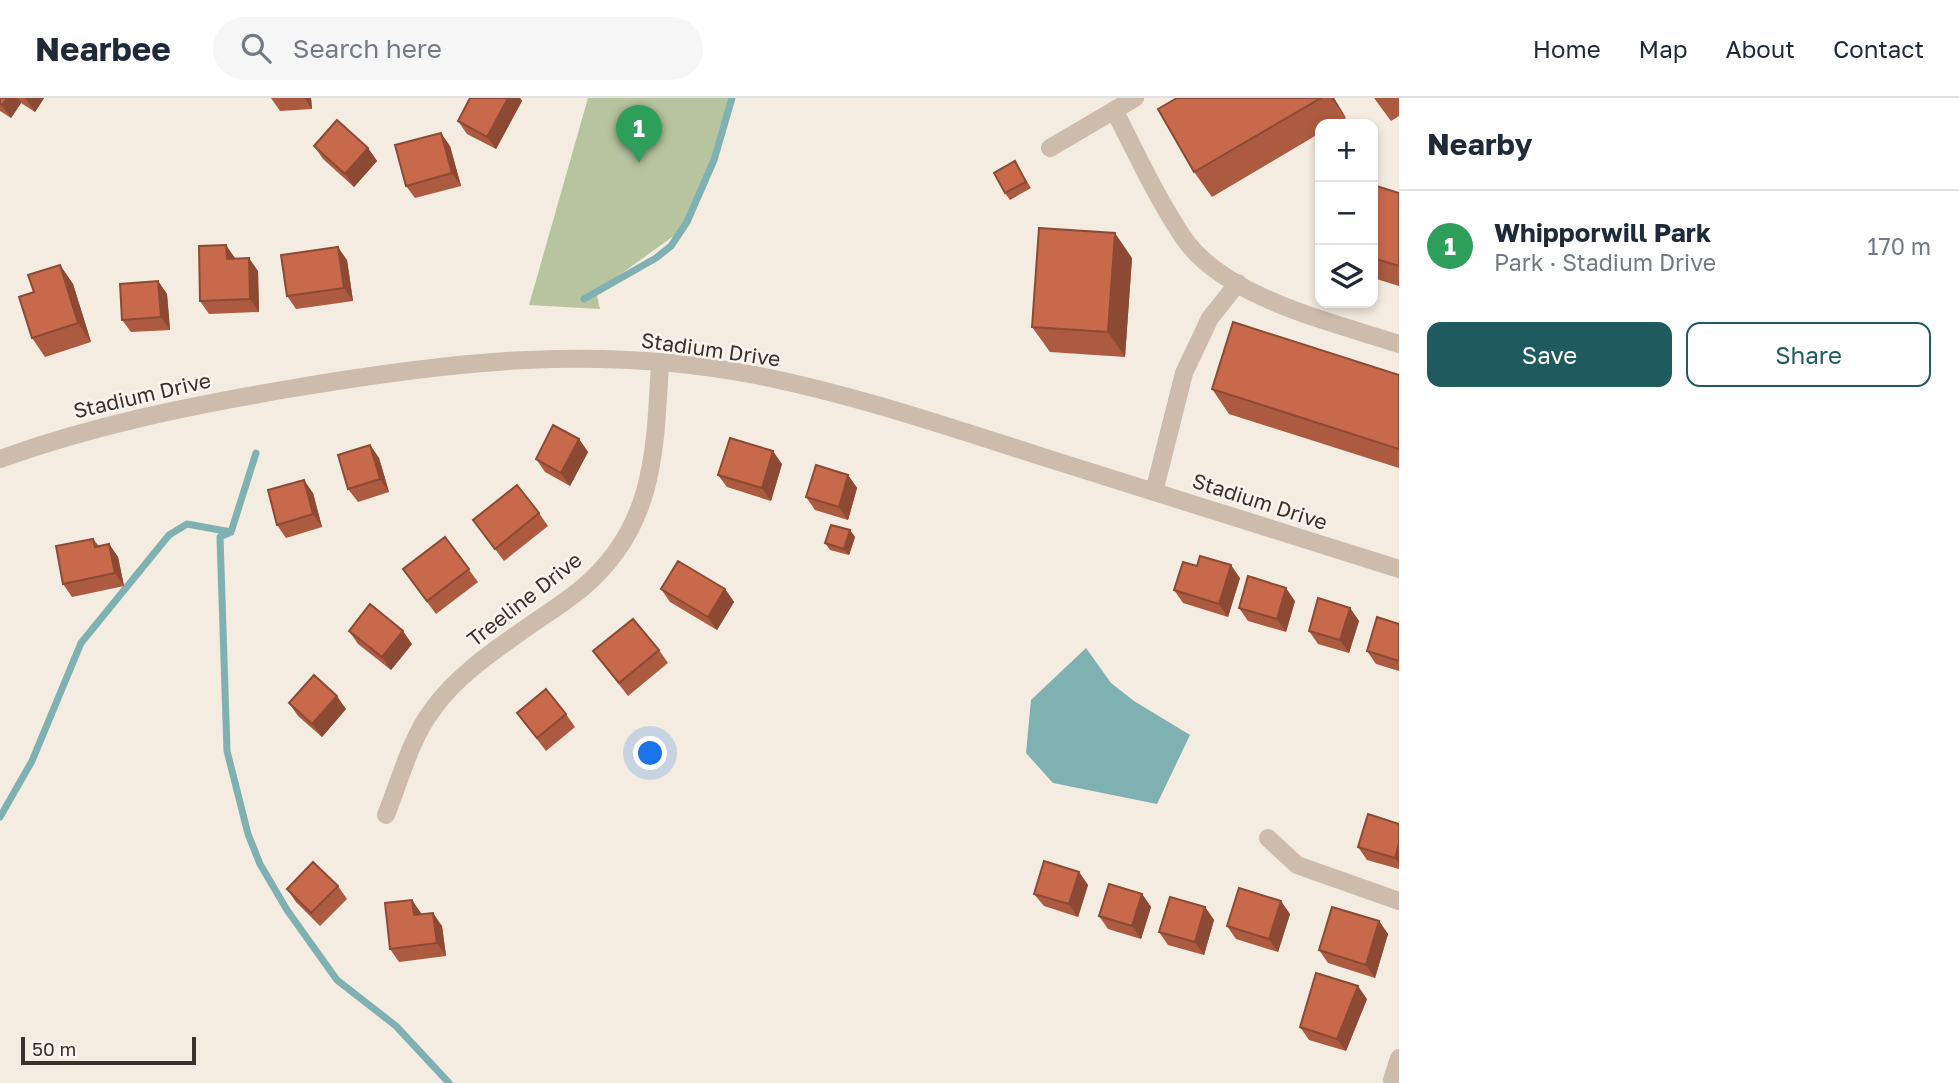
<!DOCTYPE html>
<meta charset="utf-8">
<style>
body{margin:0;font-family:"Golos Text",sans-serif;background:#f6f6f7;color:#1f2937}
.controls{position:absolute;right:21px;top:21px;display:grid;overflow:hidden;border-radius:14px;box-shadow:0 4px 10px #0003}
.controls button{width:63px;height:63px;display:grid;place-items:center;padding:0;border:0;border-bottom:2px solid #e0e1e3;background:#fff;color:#1f2937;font:35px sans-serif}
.scale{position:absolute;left:21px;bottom:18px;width:175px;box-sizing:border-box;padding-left:7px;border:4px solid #3b302b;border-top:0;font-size:19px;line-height:24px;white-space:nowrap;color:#3b302b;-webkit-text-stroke:5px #fbf5ee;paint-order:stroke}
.you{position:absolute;left:651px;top:656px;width:24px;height:24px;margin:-18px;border:5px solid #fff;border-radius:50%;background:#1a73e8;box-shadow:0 0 0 10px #1a73e833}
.badge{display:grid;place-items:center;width:46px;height:46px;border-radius:50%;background:#1f5a5e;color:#fff;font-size:23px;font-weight:700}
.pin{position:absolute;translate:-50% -58px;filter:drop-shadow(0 2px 4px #0008)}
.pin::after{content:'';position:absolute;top:37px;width:24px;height:21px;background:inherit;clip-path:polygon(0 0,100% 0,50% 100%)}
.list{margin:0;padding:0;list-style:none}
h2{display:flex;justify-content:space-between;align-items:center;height:91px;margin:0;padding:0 28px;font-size:30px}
h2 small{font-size:23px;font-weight:400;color:#747a83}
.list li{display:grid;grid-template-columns:46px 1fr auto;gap:21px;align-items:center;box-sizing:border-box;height:112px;padding:0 28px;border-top:2px solid #e0e1e3}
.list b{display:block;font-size:26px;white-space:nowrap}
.list p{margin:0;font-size:23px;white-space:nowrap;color:#747a83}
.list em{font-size:23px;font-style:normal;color:#747a83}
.actions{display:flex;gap:14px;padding:21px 28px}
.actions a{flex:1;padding:16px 0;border:2px solid #1f5a5e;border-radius:14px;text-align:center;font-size:24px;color:#1f5a5e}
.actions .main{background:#1f5a5e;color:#fff}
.icon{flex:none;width:38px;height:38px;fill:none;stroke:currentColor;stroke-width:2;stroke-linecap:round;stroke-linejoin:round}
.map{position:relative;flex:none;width:1399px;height:985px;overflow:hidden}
header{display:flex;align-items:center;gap:42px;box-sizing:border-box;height:98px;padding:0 35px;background:#fff;border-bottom:2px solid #e0e1e3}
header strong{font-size:33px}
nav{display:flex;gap:38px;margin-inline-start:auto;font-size:24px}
.search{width:490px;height:63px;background:#f6f6f7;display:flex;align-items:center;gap:18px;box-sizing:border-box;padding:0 24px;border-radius:38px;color:#747a83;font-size:26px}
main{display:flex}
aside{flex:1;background:#fff}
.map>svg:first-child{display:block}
.green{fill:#b8c4a0}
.water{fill:#7fb0b2}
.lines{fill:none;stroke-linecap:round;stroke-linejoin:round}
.stream{stroke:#7fb0b2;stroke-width:7}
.minor{stroke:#cdbbac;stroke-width:18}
.wall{fill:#ac5a40}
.shaded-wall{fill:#8c4a34}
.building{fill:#c8694b;stroke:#8c4a34;stroke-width:2}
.labels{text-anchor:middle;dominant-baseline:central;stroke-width:5;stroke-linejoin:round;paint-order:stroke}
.street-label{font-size:21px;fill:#3b302b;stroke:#fbf5ee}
</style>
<header>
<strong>Nearbee</strong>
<div class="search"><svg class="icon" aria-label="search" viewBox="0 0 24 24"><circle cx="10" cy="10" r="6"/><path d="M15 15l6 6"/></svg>Search here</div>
<nav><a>Home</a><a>Map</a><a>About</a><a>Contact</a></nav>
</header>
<main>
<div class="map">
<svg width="1399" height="985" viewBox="0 0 1399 985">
<rect width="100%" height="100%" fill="#f4ebe1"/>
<path class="green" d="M 588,0 L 733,0 L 686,129 L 596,194 L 600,211 L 529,207 Z"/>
<path class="water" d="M 1086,550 L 1111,585 L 1134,603 L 1190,637 L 1157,706 L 1053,685 L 1026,655 L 1031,602 Z"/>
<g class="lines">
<path class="stream" d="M 584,201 L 656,160 L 671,148 L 687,124 L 714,62 L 732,0
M 256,355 L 231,434 L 220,439 L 227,653 L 248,736 L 260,766 L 287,812 L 337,882 L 396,928 L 449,985
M 0,719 L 32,663 L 81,545 L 169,437 L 187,426 L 231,434"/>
<path class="minor" d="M 1114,12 C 1136,54 1156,99 1183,139 C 1224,200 1332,224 1399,246
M 1050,50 L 1135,0
M 0,361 C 94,327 189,308 288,291 C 447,264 594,246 755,277 C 852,296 946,328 1040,358 C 1160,396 1279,433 1399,471
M 1154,394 L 1184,275 L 1210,220 L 1238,185
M 386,717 C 400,683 410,641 433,611 C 457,577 495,552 529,528 C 546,516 564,505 581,491 C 655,430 655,353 660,265
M 1268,740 L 1297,767 L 1399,803
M 1392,982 L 1399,960"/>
</g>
<path class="wall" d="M 0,0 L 44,0 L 35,14 L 21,5 L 11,20 L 0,13 Z
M 271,0 L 311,0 L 312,11 L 280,13 Z
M 470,0 L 520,0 L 522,3 L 496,51 L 467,36 L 458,23 Z
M 1177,0 L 1334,0 L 1346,20 L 1336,26 L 1320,26 L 1320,35 L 1212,99 L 1194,74 Z
M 1374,0 L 1399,0 L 1399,18 L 1391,23 Z
M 314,48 L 368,50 L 377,63 L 354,89 L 323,61 Z
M 450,48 L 461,88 L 415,100 L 406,88 Z
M 1015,63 L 1031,90 L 1010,102 L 1005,95 Z
M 1373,87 L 1399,95 L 1399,188 L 1373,180 Z
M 235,160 L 258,173 L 259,214 L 209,216 L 200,203 Z
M 1132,160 L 1125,259 L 1050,254 L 1032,229 Z
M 347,162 L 353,203 L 296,211 L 287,198 Z
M 60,167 L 73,186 L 91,244 L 45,259 L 32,240 L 34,194 Z
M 158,183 L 167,196 L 170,232 L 131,234 L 122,222 Z
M 1399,277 L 1399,370 L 1229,316 L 1212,291 Z
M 579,341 L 588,354 L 570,388 L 545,374 L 536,361 Z
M 370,347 L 379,360 L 389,394 L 358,404 L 348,391 Z
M 782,366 L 771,403 L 727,389 L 718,377 Z
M 848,377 L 857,390 L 848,422 L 815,412 L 806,399 Z
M 313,395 L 322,429 L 286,440 L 277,427 Z
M 539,415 L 548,428 L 504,463 L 473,422 Z
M 850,432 L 855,439 L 849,457 L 830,452 L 825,445 Z
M 445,439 L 478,484 L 436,516 L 412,484 Z
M 93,441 L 99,448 L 109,446 L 118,459 L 124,488 L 72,499 L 63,486 Z
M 1240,480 L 1228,519 L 1183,505 L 1174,492 Z
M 661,491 L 725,491 L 734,504 L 717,532 L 670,504 Z
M 1295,503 L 1286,534 L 1248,523 L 1239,510 Z
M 1350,510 L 1359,523 L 1349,555 L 1318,546 L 1309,533 Z
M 1399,526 L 1399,573 L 1376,566 L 1367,553 Z
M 349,533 L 412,546 L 391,572 L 358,546 Z
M 659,552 L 668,565 L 628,598 L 593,553 Z
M 289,605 L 346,611 L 322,639 L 298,618 Z
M 517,615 L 566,616 L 575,629 L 546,653 Z
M 1399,726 L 1399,771 L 1367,762 L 1358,749 Z
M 1079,774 L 1088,787 L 1078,819 L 1044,808 L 1034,796 Z
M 338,788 L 347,801 L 320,828 L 296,804 L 287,791 Z
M 1142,796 L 1151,809 L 1141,841 L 1108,831 L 1099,818 Z
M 412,802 L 421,816 L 442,828 L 446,858 L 399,864 L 390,851 Z
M 1205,809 L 1214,822 L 1204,857 L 1168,847 L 1159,834 Z
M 1290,816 L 1278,854 L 1236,841 L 1227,828 Z
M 1379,823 L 1388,836 L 1375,880 L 1328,865 L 1319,852 Z
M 1367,901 L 1346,953 L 1309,942 L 1300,929 Z"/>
<path class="shaded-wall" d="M 7,0 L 18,0 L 21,5 L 11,20 L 2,7 Z
M 26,0 L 44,0 L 35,14 L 26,1 Z
M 304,0 L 311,0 L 312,11 Z
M 508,0 L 520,0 L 522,3 L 496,51 L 487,39 Z
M 1331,0 L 1334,0 L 1346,20 Z
M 441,35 L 450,48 L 461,88 L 452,75 Z
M 368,50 L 377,63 L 354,89 L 345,76 Z
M 1115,135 L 1132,160 L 1125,259 L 1108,234 Z
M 226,147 L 235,160 L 236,174 L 227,161 Z
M 338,149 L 347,162 L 353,203 L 344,190 Z
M 249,160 L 258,173 L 259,214 L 250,201 Z
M 60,167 L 73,186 L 91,244 L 78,225 Z
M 158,183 L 167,196 L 170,232 L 161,219 Z
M 579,341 L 588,354 L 570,388 L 561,375 Z
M 370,347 L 379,360 L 389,394 L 380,381 Z
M 773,353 L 782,366 L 771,403 L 762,390 Z
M 848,377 L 857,390 L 848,422 L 839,409 Z
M 304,382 L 313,395 L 322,429 L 313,416 Z
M 850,432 L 855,439 L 849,457 L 844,451 Z
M 109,446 L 118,459 L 124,488 L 115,475 Z
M 1231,467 L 1240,480 L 1228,519 L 1219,506 Z
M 1286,490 L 1295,503 L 1286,534 L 1277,521 Z
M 725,491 L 734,504 L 717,532 L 708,519 Z
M 1350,510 L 1359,523 L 1349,555 L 1340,542 Z
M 403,533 L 412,546 L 391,572 L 382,559 Z
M 337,598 L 346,611 L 322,639 L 312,626 Z
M 1399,745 L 1399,766 L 1395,760 Z
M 1079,774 L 1088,787 L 1078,819 L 1069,806 Z
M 1142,796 L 1151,809 L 1141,841 L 1132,828 Z
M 412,802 L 421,815 L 423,830 L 414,817 Z
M 1281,803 L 1290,816 L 1278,854 L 1269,841 Z
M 1205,809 L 1214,822 L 1204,857 L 1195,844 Z
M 433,815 L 442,828 L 446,858 L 437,845 Z
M 1379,823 L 1388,836 L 1375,880 L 1366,867 Z
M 1358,888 L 1367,901 L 1346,953 L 1337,941 Z"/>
<path class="building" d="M 0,0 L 7,0 L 2,7 L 0,6 Z
M 470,0 L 508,0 L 487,39 L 458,23 Z
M 1177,0 L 1321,0 L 1194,74 L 1158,11 Z
M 337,22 L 368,50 L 345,76 L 314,48 Z
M 441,35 L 452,75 L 406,88 L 395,47 Z
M 1015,63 L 1026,84 L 1005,95 L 994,75 Z
M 1373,87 L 1399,95 L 1399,168 L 1373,160 Z
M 1039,130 L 1115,135 L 1108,234 L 1032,229 Z
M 226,147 L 227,161 L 249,160 L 250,201 L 200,203 L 199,148 Z
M 338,149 L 344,190 L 287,198 L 281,157 Z
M 60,167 L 78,225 L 32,240 L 19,199 L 34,194 L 28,177 Z
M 158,183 L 161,219 L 122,222 L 120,186 Z
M 1233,224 L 1399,277 L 1399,351 L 1212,291 Z
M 553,327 L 579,341 L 561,375 L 536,361 Z
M 730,340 L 773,353 L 762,390 L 718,377 Z
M 370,347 L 380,381 L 348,391 L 338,357 Z
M 816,367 L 848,377 L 839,409 L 806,399 Z
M 304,382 L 313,416 L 277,427 L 268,392 Z
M 517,387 L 539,415 L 495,451 L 473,422 Z
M 831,427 L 850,432 L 844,451 L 825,445 Z
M 445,439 L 469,471 L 427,503 L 403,471 Z
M 93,441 L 95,449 L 109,446 L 115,475 L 63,486 L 56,448 Z
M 1200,458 L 1231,467 L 1219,506 L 1174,492 L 1183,464 L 1197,468 Z
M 678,463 L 725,491 L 708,519 L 661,491 Z
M 1248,478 L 1286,490 L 1277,521 L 1239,510 Z
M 1318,500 L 1350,510 L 1340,542 L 1309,533 Z
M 370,506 L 403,533 L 382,559 L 349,533 Z
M 1377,519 L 1399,526 L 1399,563 L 1367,553 Z
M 633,521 L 659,552 L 619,585 L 593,553 Z
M 314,577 L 337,598 L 312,626 L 289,605 Z
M 546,591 L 566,616 L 537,640 L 517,615 Z
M 1368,716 L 1399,726 L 1399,745 L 1395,760 L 1358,749 Z
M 1044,763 L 1079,774 L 1069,806 L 1034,796 Z
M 313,764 L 338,788 L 311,815 L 287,791 Z
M 1109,786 L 1142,796 L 1132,828 L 1099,818 Z
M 1239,790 L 1281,803 L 1269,841 L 1227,828 Z
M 1170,799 L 1205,809 L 1195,844 L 1159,834 Z
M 412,802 L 414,817 L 433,815 L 437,845 L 390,851 L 385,805 Z
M 1332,809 L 1379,823 L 1366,867 L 1319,852 Z
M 1316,875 L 1358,888 L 1337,941 L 1300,929 Z"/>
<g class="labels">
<g class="street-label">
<text transform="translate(711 251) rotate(8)">Stadium Drive</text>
<text transform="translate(142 297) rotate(-13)">Stadium Drive</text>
<text transform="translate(1260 403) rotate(18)">Stadium Drive</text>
<text transform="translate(524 501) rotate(-38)">Treeline Drive</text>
</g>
</g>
</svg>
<div class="controls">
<button>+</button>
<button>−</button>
<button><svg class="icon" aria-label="layers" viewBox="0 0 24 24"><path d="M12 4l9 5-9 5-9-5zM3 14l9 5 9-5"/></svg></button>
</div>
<div class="scale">50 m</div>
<div class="you"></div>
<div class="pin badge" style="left:639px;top:65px;background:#2e9e5b">1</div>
</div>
<aside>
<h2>Nearby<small></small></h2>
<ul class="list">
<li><span class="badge" style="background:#2e9e5b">1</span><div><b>Whipporwill Park</b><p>Park · Stadium Drive</p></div><em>170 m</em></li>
</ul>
<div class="actions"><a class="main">Save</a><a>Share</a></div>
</aside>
</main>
